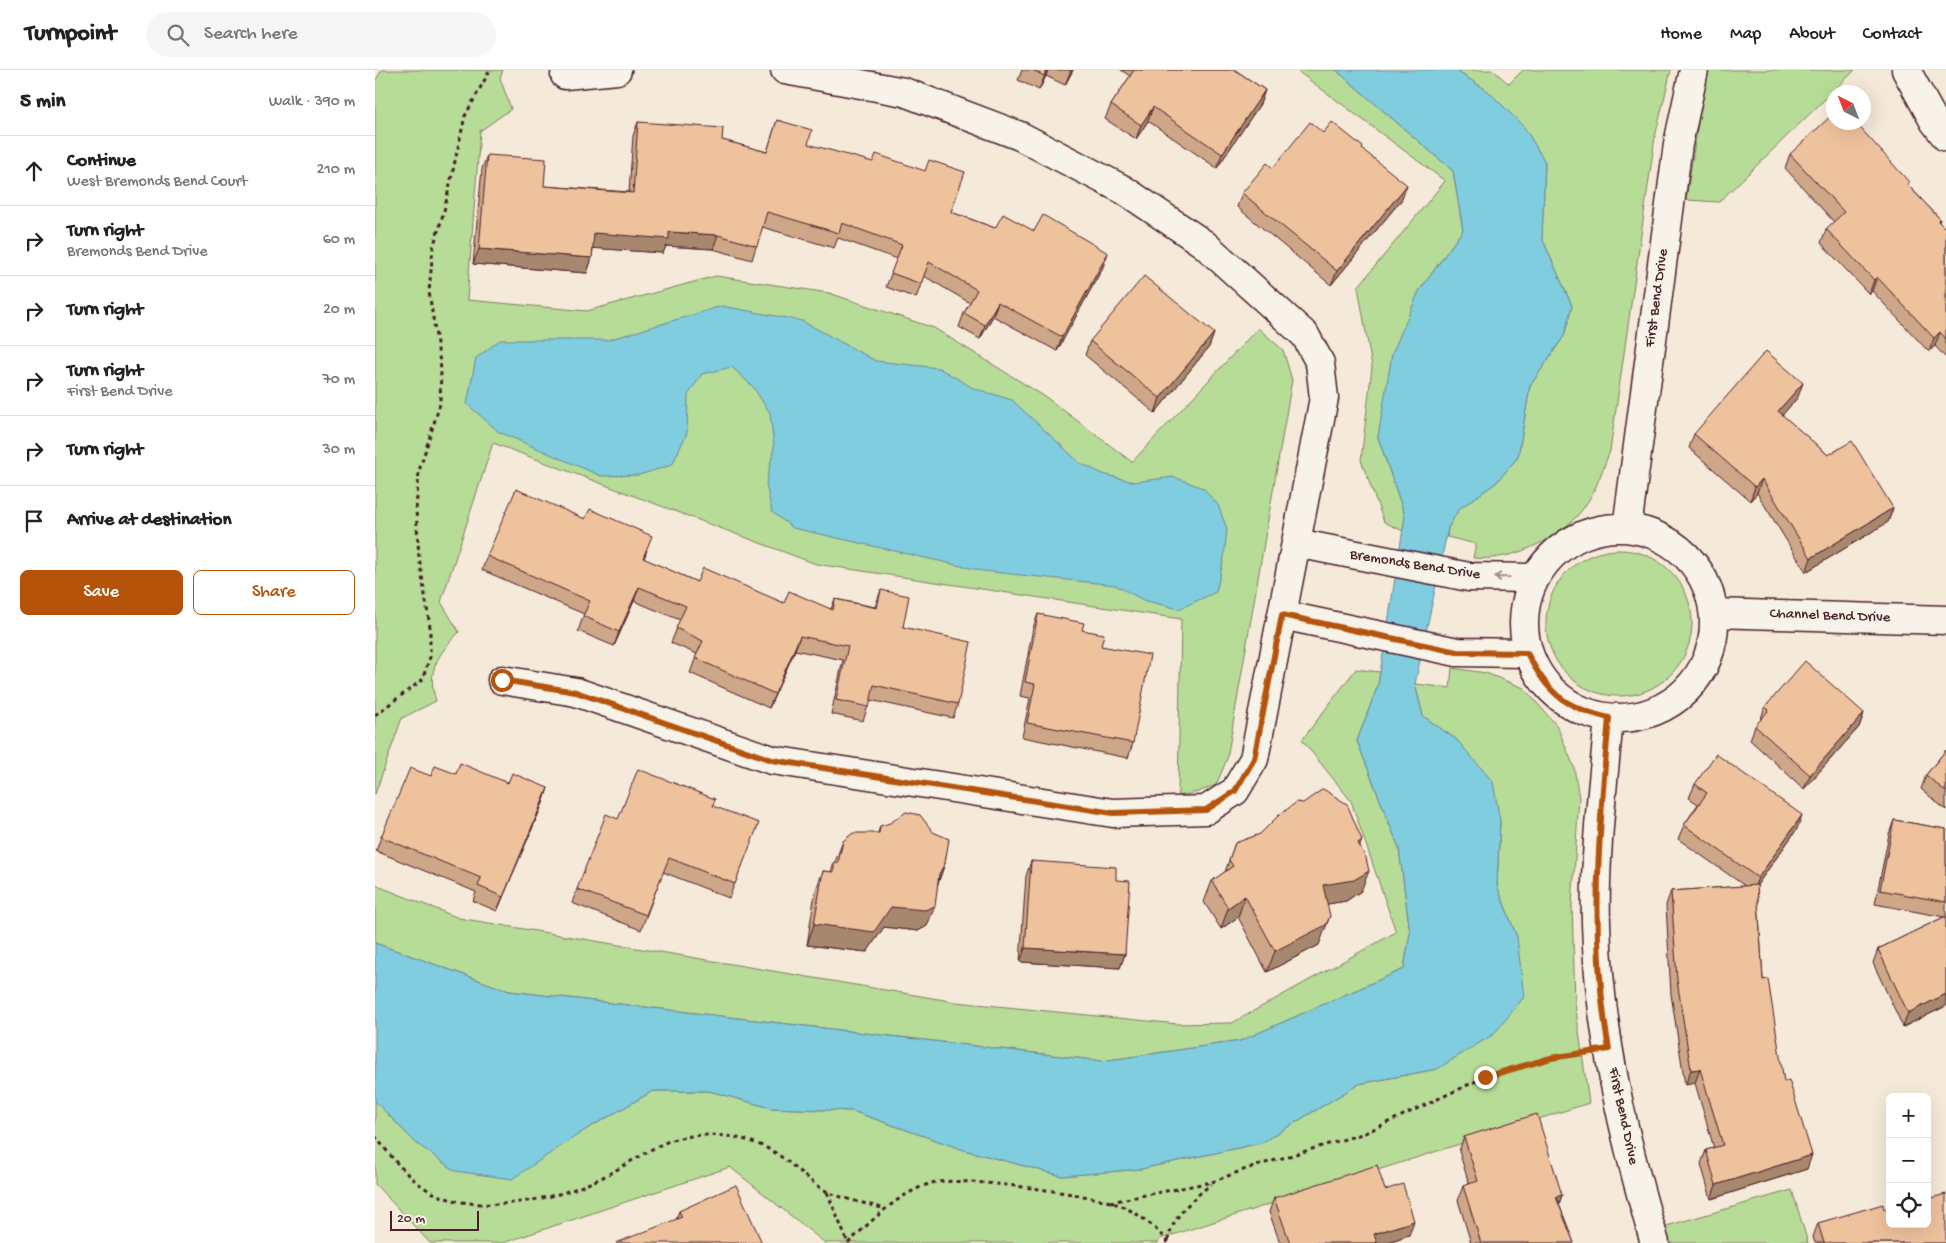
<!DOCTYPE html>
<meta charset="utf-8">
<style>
body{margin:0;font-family:"Gochi Hand",sans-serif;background:#f6f6f6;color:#222}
.controls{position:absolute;right:15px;bottom:15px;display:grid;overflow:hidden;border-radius:8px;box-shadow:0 5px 20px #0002}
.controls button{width:45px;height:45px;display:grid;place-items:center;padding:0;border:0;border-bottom:1px solid #e0e0e0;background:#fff;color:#222;font:25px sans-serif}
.compass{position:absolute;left:1451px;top:15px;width:45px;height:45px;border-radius:50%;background:#fff;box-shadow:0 5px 20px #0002;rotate:318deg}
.scale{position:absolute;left:15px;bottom:12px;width:89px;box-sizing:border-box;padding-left:5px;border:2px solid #4a1f2b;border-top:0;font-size:14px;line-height:18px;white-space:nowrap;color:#4a1f2b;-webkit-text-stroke:4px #f7f3e8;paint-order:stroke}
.stop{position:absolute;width:15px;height:15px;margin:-11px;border:4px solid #b45309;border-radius:50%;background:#fff}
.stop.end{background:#b45309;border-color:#fff;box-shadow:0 1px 5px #0008}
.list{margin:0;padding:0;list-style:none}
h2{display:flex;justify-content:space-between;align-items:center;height:65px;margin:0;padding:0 20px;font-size:21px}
h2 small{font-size:16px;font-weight:400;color:#767676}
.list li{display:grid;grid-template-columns:32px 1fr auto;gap:15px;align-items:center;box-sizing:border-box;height:70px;padding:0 20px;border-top:1px solid #e0e0e0}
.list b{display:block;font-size:19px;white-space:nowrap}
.list p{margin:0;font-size:16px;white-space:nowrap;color:#767676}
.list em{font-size:16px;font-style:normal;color:#767676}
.actions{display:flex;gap:10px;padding:15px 20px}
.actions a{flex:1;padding:11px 0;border:1px solid #b45309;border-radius:8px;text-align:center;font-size:18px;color:#b45309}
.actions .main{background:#b45309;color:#fff}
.icon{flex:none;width:28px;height:28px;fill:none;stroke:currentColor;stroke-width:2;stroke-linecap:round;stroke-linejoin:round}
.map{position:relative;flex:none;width:1571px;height:1173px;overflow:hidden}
header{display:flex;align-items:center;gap:30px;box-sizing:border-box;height:70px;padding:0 25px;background:#fff;border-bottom:1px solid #e0e0e0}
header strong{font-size:24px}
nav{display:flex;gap:28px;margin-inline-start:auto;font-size:18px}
.search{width:350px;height:45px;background:#f6f6f6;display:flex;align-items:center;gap:12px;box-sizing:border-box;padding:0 18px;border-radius:28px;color:#767676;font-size:19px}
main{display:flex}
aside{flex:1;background:#fff}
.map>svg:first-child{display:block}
.green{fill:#b6dc97;stroke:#807e61}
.water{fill:#80cddf;stroke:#6a8797}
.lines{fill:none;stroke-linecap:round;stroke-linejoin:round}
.street-casing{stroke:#4a1f2b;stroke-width:31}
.secondary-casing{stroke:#4a1f2b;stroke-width:31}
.path{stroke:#4a1f2b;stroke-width:3;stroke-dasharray:4 4;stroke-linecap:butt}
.street{stroke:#f7f3e8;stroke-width:28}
.secondary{stroke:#f7f3e8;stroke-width:28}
.wall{fill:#cda787;stroke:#4a1f2b}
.shaded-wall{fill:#a7886e;stroke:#4a1f2b}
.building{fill:#eec29d;stroke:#4a1f2b}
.oneway{stroke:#a0898a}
.route{stroke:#b45309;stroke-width:6}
.labels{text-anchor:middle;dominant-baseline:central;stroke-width:4;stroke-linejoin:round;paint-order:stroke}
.street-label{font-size:15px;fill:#4a1f2b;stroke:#f7f3e8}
</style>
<header>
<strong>Turnpoint</strong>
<div class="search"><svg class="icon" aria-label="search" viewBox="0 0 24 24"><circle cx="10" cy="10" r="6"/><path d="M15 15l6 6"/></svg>Search here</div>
<nav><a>Home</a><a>Map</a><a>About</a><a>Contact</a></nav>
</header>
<main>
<aside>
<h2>5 min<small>Walk · 390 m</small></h2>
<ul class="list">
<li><svg class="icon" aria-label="ahead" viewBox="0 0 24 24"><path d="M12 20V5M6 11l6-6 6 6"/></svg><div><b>Continue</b><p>West Bremonds Bend Court</p></div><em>210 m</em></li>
<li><svg class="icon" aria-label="right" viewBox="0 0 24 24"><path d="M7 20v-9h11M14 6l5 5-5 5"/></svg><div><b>Turn right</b><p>Bremonds Bend Drive</p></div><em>60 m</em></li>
<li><svg class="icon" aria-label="right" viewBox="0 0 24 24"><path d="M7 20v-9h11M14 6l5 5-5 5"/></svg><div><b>Turn right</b></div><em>20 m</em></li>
<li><svg class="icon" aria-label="right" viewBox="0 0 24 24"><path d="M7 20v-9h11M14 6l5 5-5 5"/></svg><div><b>Turn right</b><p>First Bend Drive</p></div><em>70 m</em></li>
<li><svg class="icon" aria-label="right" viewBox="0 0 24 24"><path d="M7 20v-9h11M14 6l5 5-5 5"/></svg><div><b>Turn right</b></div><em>30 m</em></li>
<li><svg class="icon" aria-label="arrive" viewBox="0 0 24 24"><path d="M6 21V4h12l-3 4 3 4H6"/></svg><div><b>Arrive at destination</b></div></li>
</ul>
<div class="actions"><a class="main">Save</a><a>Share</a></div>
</aside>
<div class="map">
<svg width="1571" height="1173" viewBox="0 0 1571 1173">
<rect width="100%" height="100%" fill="#f5e9d9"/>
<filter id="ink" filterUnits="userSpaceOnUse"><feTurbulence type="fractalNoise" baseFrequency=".02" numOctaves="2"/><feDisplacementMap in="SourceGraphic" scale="10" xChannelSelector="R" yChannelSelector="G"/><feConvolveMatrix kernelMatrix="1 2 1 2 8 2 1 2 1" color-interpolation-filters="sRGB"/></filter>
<g filter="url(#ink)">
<path class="green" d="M 7,0 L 128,0 L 125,8 L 136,39 L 105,61 L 92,230 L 212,241 L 341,206 L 454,223 L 559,258 L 672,328 L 757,392 L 883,258 L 908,280 L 917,310 L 852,689 L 841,715 L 823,722 L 803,726 L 806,549 L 441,494 L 118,373 L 66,532 L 84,562 C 63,585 51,600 61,631 L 27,648 L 0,724 L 0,11 Z
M 921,0 L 961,0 L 1078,101 L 1088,160 L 1044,221 L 1003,367 L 1030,446 L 1028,461 L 1009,452 L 986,390 L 997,297 L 983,217 L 1070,111 Z
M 1080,0 L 1118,0 L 1134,14 L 1148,0 L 1296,0 L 1280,67 L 1235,381 C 1226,403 1219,428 1202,446 C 1178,472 1133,492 1098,488 L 1101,474 L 1072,467 L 1073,458 L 1084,439 L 1121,413 L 1143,387 L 1155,316 L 1189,266 L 1197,236 L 1167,168 L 1170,92 L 1149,57 L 1113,21 Z
M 1334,0 L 1480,0 L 1344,132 L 1311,130 L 1328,21 Z
M1171 553a73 73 0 1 1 146 0a73 73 0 1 1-146 0Z
M 1077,598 L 1111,603 L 1149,618 L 1182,656 L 1199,697 L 1204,728 L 1197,835 L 1200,933 L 1214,1033 L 785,1169 L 783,1173 L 450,1173 L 355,1097 L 128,1173 L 55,1173 L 0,1114 L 0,1031 L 41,1073 L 210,1060 L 278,1021 L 334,1021 L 396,1038 L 477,1041 L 589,1080 L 687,1106 L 766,1099 L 886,1073 L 984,1014 L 1062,999 L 1142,867 L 1122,816 L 1125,751 L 1082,670 L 1048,646 L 1040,614 L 1075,618 Z
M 981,599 L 1005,602 L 1003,615 L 982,671 L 1024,778 L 1035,863 L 1029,899 L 865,971 L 727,991 L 134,921 L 0,873 L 0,815 L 84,848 L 581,932 L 803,954 L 857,953 L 1021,862 L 976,731 L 927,670 Z
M 1417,1120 L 1433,1173 L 1293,1173 L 1288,1157 Z"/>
<path class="water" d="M 961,0 L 1080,0 L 1113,21 L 1149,57 L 1170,92 L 1167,168 L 1197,236 L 1189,266 L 1155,316 L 1143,387 L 1121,413 L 1084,439 L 1073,458 L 1040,614 L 1048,646 L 1082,670 L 1118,712 L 1125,751 L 1122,816 L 1142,867 L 1149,927 L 1119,964 L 1062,999 L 984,1014 L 886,1073 L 766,1099 L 687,1106 L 589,1080 L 477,1041 L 396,1038 L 334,1021 L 278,1021 L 210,1060 L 137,1109 L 80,1101 L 41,1073 L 0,1031 L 0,873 L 134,921 L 727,991 L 865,971 L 1029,899 L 1035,863 L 1024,778 L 982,671 L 1003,615 L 1030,446 L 1003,367 L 1017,284 L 1044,221 L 1088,160 L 1078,101 Z
M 347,236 L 427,251 L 501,291 L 564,298 L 598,318 L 637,330 L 705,393 L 728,404 L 759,412 L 799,407 L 828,418 L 843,435 L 852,459 L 849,488 L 841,522 L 804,539 L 768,530 L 740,515 L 608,501 L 418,458 L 397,442 L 391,414 L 399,377 L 395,343 L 378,317 L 357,297 L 327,304 L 313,325 L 312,363 L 297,395 L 264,405 L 226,406 L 124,362 L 92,334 L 101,288 L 125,270 L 233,270 Z"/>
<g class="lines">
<defs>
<path id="street" d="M 1531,0 L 1559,51 L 1571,67
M 190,5 L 242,0
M 921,473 L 1094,507 L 1160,508
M 1339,543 L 1571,550
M 907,545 L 1082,582 L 1152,583
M 127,610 L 201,622 L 397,690 L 738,743 L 831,740 L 860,721 L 879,689 L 949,328 L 945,293 L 930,265 L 829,174 L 749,120 L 645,66 L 529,22 L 410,0"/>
<path id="secondary" d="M1149 553a95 95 0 1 1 190 0a95 95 0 1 1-190 0Z
M 1252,458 L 1303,74 L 1319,0
M 1234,648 C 1228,716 1219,784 1221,853 C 1224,962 1249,1069 1280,1173"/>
</defs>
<use href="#street" class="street-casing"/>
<use href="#secondary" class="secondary-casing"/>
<path class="path" d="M 0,645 L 47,610 L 55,587 L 55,557 L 44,487 L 41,440 L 44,401 L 65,334 L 66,299 L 54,222 L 58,178 L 69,141 L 90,46 L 115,0
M 0,1066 C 15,1085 30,1105 50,1118 C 92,1147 173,1132 217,1112 C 244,1101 267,1082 294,1071 C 328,1060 372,1064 402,1084 C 419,1095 434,1112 451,1121 C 464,1128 494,1134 510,1139
M 452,1122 L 473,1173
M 735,1132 L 837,1112 L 871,1099 L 990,1063 L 1110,1007 L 1176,988 L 1205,984
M 793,1171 C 797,1146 817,1130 836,1114
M 473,1173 C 498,1150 523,1123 557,1113 C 582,1106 706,1123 735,1132 C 757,1138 780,1155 793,1173"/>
<use href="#street" class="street"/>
<use href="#secondary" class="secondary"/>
</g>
<path class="wall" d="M 647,0 L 698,0 L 690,15 L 671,6 L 664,20 L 643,10 Z
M 746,0 L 860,0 L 890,20 L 885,34 L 842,98 L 773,51 L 761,69 L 730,49 L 736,35 L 755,6 Z
M 402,50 L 433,74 L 576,142 L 620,158 L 659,161 L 728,197 L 682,281 L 618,246 L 605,269 L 584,257 L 589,243 L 595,233 L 549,206 L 541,228 L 511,217 L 522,189 L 463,168 L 459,178 L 387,157 L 377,190 L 338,179 L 291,176 L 288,183 L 218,178 L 217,188 L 212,203 L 98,194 L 107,99 L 112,85 L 169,116 L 254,122 L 258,66 L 263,52 L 347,70 L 392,82 Z
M 948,63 L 987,79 L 1027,129 L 956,215 L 862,137 L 867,123 L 898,98 Z
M 1415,84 L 1534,112 L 1533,115 L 1565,149 L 1564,152 L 1571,159 L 1571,288 L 1560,276 L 1554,282 L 1497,221 L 1494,224 L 1446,173 L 1451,159 L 1459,152 L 1410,98 Z
M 839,263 L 834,277 L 780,343 L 710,285 L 715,271 Z
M 1423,327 L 1407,345 L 1453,385 L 1518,438 L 1513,452 L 1431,502 L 1382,423 L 1375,431 L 1314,378 L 1319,364 Z
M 210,449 L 272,480 L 269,489 L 322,512 L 409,533 L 456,539 L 460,529 L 500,537 L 506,520 L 528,557 L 583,634 L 578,648 L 495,630 L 488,651 L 456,644 L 468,590 L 420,580 L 394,638 L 315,603 L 322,584 L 296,573 L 305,550 L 259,531 L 239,576 L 203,561 L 209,544 L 107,500 L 112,486 Z
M 663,544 L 707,560 L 726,576 L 758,673 L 753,688 L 647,667 L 655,628 L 645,626 L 658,558 Z
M 1390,637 L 1489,643 L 1484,657 L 1429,719 L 1375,670 L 1380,656 L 1385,651 Z
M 1571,680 L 1571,740 L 1546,719 L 1551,705 Z
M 81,704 L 173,718 L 168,733 L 122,841 L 98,831 L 101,822 L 1,781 L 6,767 L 56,706 Z
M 1320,714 L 1422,759 L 1382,815 L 1388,910 L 1409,1012 L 1432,1099 L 1336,1129 L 1326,1094 L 1331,1080 L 1339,1078 L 1320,1013 L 1310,1015 L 1296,924 L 1291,835 L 1296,821 L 1370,816 L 1303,769 L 1309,755 L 1323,734 L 1314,728 Z
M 338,736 L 378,767 L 354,828 L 288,802 L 266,860 L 197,833 L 202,819 L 243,749 Z
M 1519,750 L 1571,759 L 1571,936 L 1528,957 L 1498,893 L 1503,879 L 1569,847 L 1500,834 L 1514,764 Z
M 505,756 L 570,793 L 563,813 L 552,856 L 543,861 L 509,857 L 492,882 L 432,875 L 440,822 L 448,801 L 456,802 L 459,792 L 460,792 L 468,771 L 503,763 Z
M 860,773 L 985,777 L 986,821 L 971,831 L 952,834 L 944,875 L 892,902 L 863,847 L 846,859 L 829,832 L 837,811 L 850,802 Z
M 656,791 L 741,810 L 750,884 L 745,898 L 645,892 L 651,806 Z
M 1089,1067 L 1187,1125 L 1184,1134 L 1199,1173 L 1096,1173 L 1083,1130 L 1088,1116 L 1094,1114 L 1084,1081 Z
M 1010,1120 L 1034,1165 L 1010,1173 L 905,1173 L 894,1142 L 899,1128 Z
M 1509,1139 L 1571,1173 L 1440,1173 L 1438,1167 L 1443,1153 Z
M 304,1141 L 387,1173 L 301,1150 Z"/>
<path class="shaded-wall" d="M 672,0 L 673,0 L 671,6 L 664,20 Z
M 696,0 L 698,0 L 690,15 Z
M 890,20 L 885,34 L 842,98 L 847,84 Z
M 778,37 L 773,51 L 761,69 L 766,55 Z
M 1032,115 L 1027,129 L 956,215 L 962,201 Z
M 294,162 L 343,165 L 338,179 L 291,176 L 288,183 L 214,178 L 219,163 Z
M 104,179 L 217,188 L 212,203 L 98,194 Z
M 733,183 L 728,197 L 682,281 L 687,267 Z
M 1502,207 L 1497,221 L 1494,224 L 1499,210 Z
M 623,232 L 618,246 L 605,269 L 610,255 Z
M 1565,262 L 1560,276 L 1554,282 L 1559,268 Z
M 839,263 L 834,277 L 780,343 L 785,328 Z
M 1428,313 L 1423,327 L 1398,356 L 1403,341 Z
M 1387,409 L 1382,423 L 1375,431 L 1380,417 Z
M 1518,438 L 1513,452 L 1431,502 L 1436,488 Z
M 264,517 L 259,531 L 239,576 L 244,562 Z
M 425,566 L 420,580 L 394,638 L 400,624 Z
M 1489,643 L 1484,657 L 1429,719 L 1435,705 Z
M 173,718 L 168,733 L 122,841 L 128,827 Z
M 1427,745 L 1422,759 L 1377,822 L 1383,808 Z
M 987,770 L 980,791 L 983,773 Z
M 570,793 L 563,814 L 564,804 Z
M 994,801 L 986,821 L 971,831 L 941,836 L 948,815 Z
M 870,826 L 863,847 L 846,859 L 853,838 Z
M 560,836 L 552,856 L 543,861 L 509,857 L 492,882 L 432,875 L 439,854 L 516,837 Z
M 955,846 L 944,875 L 892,902 L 900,881 Z
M 650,878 L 750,884 L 745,898 L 645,892 Z
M 1571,924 L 1571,936 L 1528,957 L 1533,943 Z
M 1325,999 L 1320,1013 L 1310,1015 L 1316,1000 Z
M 1437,1085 L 1432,1099 L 1336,1129 L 1341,1115 Z
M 1187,1125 L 1182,1139 L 1181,1127 Z
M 1039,1151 L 1034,1165 L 1010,1173 L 996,1173 L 999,1164 Z"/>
<path class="building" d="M 658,0 L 672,0 L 669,6 Z
M 759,0 L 860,0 L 890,20 L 847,84 L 778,37 L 766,55 L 736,35 Z
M 1458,44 L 1458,52 L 1480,52 L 1534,112 L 1532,114 L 1565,149 L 1563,151 L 1571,159 L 1571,269 L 1565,262 L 1559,268 L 1502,207 L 1499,210 L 1451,159 L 1469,142 L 1415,84 Z
M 402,50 L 437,60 L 433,74 L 498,92 L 501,84 L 550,101 L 554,90 L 590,102 L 576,142 L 620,158 L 628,144 L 659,161 L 668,145 L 733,183 L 687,267 L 623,232 L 610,255 L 589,243 L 602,220 L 554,192 L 546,214 L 516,203 L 527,175 L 467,153 L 464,163 L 392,142 L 382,176 L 343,165 L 294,162 L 294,169 L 219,163 L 217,188 L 104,179 L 112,85 L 171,89 L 169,116 L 258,123 L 263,52 L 348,58 L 347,70 L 392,82 Z
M 935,52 L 948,63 L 957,52 L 988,77 L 987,79 L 1032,115 L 962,201 L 867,123 L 892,93 L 898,98 Z
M 769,206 L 839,263 L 785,328 L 715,271 Z
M 1391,281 L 1428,313 L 1403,341 L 1453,385 L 1477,371 L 1518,438 L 1436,488 L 1387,409 L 1380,417 L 1319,364 Z
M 141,419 L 210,449 L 215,439 L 277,466 L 268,488 L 322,512 L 328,498 L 409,533 L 414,521 L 458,540 L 460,529 L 502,538 L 506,520 L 534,526 L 528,557 L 596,572 L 583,634 L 499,615 L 494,637 L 461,630 L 473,576 L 425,566 L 400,624 L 320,588 L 328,571 L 301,558 L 311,536 L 264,517 L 244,562 L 208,546 L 215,531 L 112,486 Z
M 663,544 L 709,553 L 707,560 L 729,564 L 726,576 L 775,585 L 758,673 L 652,653 L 660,614 L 650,612 Z
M 1430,591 L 1489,643 L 1435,705 L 1380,656 L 1394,640 L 1390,637 Z
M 1571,680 L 1571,722 L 1551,705 Z
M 1341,684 L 1427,745 L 1383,808 L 1309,755 L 1332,723 L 1320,714 Z
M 85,693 L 133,713 L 137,703 L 173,718 L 128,827 L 103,816 L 106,808 L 6,767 L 35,698 L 56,706 L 60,696 L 81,704 Z
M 263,699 L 340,729 L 338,736 L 384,753 L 360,814 L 294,788 L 271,845 L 202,819 L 231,744 L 243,749 Z
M 948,719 L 972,734 L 987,770 L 983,773 L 991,788 L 994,801 L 979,810 L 948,815 L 955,846 L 951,855 L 900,881 L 870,826 L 853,838 L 837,811 L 858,796 L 854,790 L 860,773 L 885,764 L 903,746 L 922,732 L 928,733 Z
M 531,742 L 545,745 L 558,762 L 574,769 L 570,793 L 564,804 L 560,836 L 550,840 L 516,837 L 499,862 L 439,854 L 448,801 L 459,802 L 459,792 L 463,793 L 468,771 L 478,763 L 504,763 L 505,756 L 515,753 Z
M 1519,750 L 1571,759 L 1571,832 L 1505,820 Z
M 656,791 L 741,797 L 741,810 L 755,811 L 750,884 L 650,878 Z
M 1382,815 L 1388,910 L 1393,909 L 1409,1012 L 1414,1010 L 1437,1085 L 1341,1115 L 1331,1080 L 1348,1075 L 1325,999 L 1316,1000 L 1302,910 L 1296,821 Z
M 1571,846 L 1571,924 L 1533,943 L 1503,879 Z
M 1162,1044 L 1187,1125 L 1181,1127 L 1199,1173 L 1106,1173 L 1088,1116 L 1103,1111 L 1089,1067 Z
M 1002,1095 L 1010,1120 L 1028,1114 L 1039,1151 L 999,1164 L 1002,1173 L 915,1173 L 899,1128 Z
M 361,1115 L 387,1173 L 241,1173 L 307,1147 L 304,1141 Z
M 1571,1124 L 1571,1173 L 1449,1173 L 1443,1153 L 1508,1134 L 1509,1139 L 1515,1138 L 1515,1154 L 1552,1154 L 1552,1129 Z"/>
<defs><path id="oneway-shaft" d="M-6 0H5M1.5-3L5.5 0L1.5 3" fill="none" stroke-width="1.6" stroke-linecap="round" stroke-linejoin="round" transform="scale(1.25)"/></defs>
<use class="oneway" href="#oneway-shaft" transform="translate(1127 507) rotate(-179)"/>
</g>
<g class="lines" filter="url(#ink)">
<path class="route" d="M 127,610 L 201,622 L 397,690 L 738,743 L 831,740 L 860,721 L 879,689 L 907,545 L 1082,582 L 1152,583 C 1173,624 1189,637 1234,648 C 1224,759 1214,869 1234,979 L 1176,988 L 1110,1007"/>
</g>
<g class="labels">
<g class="street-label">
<text transform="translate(1282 228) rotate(-82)">First Bend Drive</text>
<text transform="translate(1040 495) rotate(9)">Bremonds Bend Drive</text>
<text transform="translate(1455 546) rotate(2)">Channel Bend Drive</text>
<text transform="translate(1248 1046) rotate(78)">First Bend Drive</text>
</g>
</g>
</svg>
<div class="controls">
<button>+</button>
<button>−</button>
<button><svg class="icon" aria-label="locate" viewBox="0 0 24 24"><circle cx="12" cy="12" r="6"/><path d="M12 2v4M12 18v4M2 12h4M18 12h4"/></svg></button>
</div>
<svg class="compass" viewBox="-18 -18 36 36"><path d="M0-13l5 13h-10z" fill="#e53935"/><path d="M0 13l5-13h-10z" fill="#767676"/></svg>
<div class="scale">20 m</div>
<div class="stop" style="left:127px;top:610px"></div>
<div class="stop end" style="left:1110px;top:1007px"></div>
</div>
</main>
